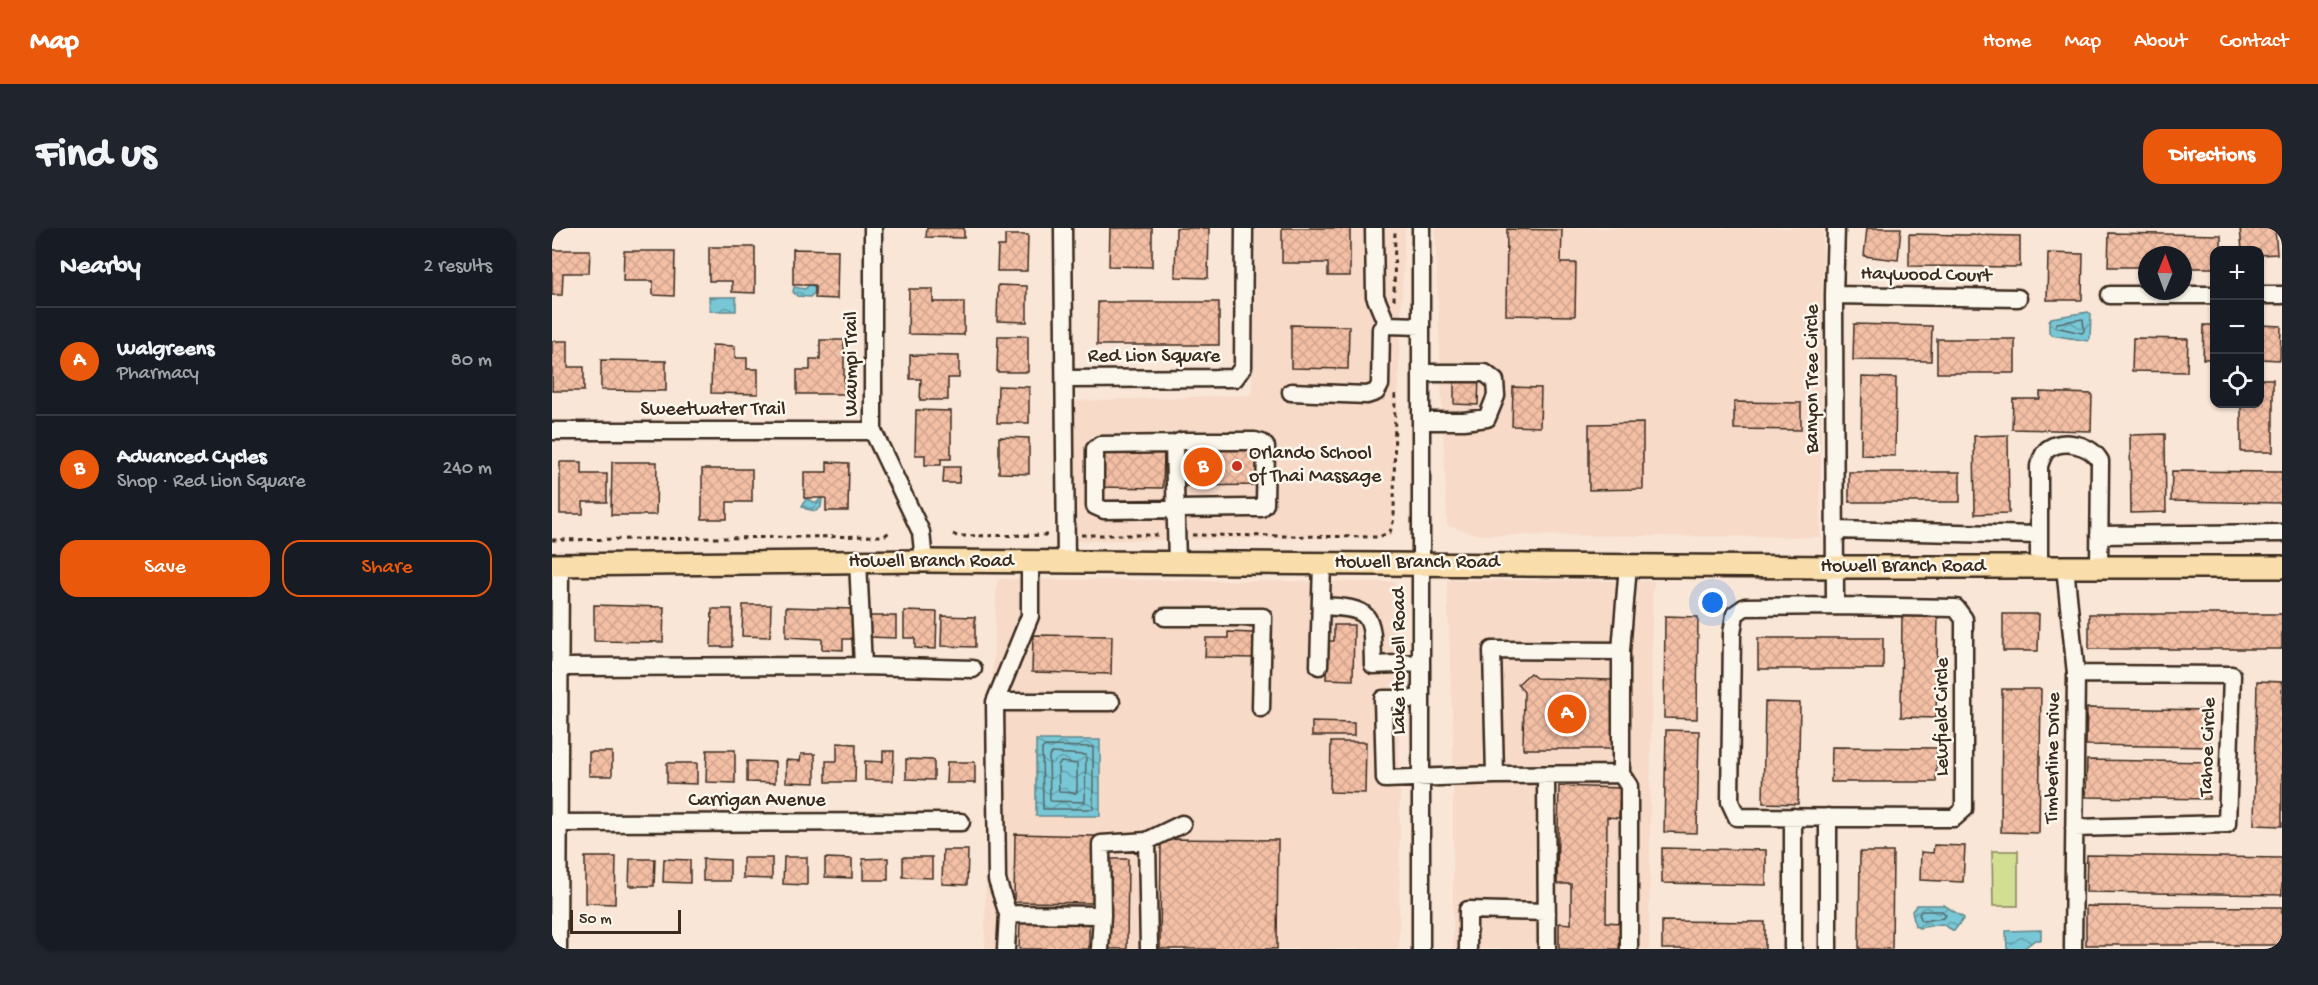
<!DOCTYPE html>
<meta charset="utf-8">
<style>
body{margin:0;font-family:"Gochi Hand",sans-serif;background:#20242c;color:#f1f3f6}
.controls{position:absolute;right:18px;top:18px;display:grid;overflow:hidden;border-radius:12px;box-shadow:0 2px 4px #0004}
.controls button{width:54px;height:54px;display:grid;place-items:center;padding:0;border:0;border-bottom:2px solid #363941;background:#171b24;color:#f1f3f6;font:30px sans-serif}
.compass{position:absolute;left:1586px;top:18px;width:54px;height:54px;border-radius:50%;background:#171b24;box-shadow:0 2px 4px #0004;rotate:1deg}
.scale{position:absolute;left:18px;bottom:15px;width:111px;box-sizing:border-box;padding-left:6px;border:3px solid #3b2a1e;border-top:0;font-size:16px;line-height:21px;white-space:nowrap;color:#3b2a1e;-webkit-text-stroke:4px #fbf7ec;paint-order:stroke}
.you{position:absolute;left:1161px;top:375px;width:21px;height:21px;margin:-15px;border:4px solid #fff;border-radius:50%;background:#1a73e8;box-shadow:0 0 0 9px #1a73e833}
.badge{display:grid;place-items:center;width:39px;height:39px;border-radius:50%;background:#ea580c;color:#fff;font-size:20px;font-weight:700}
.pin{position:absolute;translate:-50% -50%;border:3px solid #fff;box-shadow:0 2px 6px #0006}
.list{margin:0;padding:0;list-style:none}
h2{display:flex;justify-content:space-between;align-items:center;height:78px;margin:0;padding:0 24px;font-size:26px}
h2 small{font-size:20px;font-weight:400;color:#9ea1a6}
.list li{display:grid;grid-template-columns:39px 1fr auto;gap:18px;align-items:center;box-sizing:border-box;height:108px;padding:0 24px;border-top:2px solid #363941}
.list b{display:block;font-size:22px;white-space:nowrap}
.list p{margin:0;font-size:20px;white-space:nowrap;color:#9ea1a6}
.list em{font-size:20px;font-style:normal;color:#9ea1a6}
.actions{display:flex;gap:12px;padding:18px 24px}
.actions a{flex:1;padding:14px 0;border:2px solid #ea580c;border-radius:18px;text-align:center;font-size:21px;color:#ea580c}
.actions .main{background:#ea580c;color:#fff}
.icon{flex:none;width:33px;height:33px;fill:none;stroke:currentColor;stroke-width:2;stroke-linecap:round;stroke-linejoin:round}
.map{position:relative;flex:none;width:1730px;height:721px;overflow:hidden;border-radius:18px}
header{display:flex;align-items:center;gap:36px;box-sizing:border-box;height:84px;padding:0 30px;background:#ea580c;color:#fff}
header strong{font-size:28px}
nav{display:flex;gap:33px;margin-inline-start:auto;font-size:21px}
.intro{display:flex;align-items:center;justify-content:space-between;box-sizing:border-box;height:144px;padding:0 36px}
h1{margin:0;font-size:42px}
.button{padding:15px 27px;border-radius:18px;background:#ea580c;color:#fff;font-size:21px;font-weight:700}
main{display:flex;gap:36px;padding:0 36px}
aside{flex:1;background:#171b24;border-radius:18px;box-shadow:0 2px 4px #0004}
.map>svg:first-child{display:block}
.built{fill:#f7dac8}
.green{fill:#d2de91;stroke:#868458;stroke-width:1.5}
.water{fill:url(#water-waves);stroke:#60888c;stroke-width:1.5}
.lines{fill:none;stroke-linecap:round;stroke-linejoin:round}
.shore{stroke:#536968;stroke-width:1.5}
.building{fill:url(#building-cross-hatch);stroke:#3b2a1e;stroke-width:1.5}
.minor-casing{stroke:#3b2a1e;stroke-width:21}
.major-casing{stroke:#3b2a1e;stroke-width:26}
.path{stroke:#3b2a1e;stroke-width:3;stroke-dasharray:4.5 4.5;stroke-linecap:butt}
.minor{stroke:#fbf7ec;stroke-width:16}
.major{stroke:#f9deab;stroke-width:21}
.poi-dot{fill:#c8321e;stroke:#fbf7ec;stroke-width:2}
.labels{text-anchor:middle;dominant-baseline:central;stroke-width:5;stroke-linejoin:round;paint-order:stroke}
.street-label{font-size:20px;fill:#3b2a1e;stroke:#fbf7ec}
.poi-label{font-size:20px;fill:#3b2a1e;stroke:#fbf7ec;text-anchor:start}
</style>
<header>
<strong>Map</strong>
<nav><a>Home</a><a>Map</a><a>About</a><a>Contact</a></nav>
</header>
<div class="intro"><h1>Find us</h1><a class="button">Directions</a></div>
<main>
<aside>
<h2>Nearby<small>2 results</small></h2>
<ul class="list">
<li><span class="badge">A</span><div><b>Walgreens</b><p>Pharmacy</p></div><em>80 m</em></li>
<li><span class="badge">B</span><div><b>Advanced Cycles</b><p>Shop · Red Lion Square</p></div><em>240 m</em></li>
</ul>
<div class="actions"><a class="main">Save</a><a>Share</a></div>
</aside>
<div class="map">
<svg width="1730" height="721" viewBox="0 0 1730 721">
<defs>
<pattern id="water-waves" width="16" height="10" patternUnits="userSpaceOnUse" patternTransform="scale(1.5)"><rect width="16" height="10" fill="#78c7d6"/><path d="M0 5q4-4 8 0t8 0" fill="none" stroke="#64a2ad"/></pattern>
<pattern id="building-cross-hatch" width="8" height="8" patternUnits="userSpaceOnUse" patternTransform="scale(1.5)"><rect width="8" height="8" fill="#f3bfa5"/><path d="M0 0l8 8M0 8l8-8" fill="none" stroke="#d1a48e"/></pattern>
</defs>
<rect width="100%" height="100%" fill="#f9e6d7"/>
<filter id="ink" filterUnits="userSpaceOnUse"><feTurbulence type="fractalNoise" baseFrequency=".0167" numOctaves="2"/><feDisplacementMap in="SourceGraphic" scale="12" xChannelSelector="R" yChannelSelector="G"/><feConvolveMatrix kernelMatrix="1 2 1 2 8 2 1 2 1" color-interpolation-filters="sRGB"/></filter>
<g filter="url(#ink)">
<path class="built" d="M 704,0 L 853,0 L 839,309 L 521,313 L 521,173 L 700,167 Z
M 883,0 L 1271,0 L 1268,309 L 926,307 L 895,297 Z
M 447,351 L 843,354 L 848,556 L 847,721 L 433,721 L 435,553 L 445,354 Z
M 895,352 L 1103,353 L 1100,365 L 1097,721 L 901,721 L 901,507 Z"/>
<path class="green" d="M 1440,623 L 1466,623 L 1466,678 L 1441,678 Z"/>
<path class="water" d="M 257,57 L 262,58 L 263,64 L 258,69 L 245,68 L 241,64 L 242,59 L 253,61 Z
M 157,69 L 184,69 L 184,83 L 158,83 Z
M 1536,84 L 1539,86 L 1538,110 L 1536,113 L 1499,107 L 1497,104 L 1497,93 L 1499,90 Z
M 254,271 L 265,275 L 268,271 L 270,271 L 269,279 L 264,283 L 254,281 L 250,278 Z
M 484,512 L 548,512 L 548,588 L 484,588 Z
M 1365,677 L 1392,677 L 1412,690 L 1402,703 L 1390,696 L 1367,700 L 1363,698 L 1360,683 Z
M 1489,702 L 1489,712 L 1483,712 L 1471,721 L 1455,721 L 1454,703 Z"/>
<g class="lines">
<path class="shore" d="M 1531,91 L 1532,103 L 1530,105 L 1503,99 L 1505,95 Z
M 493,518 L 541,519 L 541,581 L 491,581 L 490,521 Z
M 500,525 L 534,527 L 533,574 L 498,573 L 497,528 Z
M 509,534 L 525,536 L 525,563 L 523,565 L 507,564 L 506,537 Z
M 1370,683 L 1390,683 L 1394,687 L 1392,690 L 1370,693 L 1367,686 Z"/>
</g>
<path class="building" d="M 375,0 L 412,0 L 412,10 L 374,9 Z
M 558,0 L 600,0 L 600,39 L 557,38 Z
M 624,0 L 657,0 L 656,50 L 623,49 Z
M 730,0 L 798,0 L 798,48 L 776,48 L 776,35 L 730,35 Z
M 1315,0 L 1349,0 L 1346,32 L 1312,28 Z
M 1688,0 L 1723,0 L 1725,26 L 1708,27 L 1708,22 L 1690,22 Z
M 955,1 L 1010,2 L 1009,35 L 1024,35 L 1023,88 L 954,87 Z
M 1557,5 L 1669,7 L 1669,22 L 1662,22 L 1662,40 L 1631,40 L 1631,27 L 1595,27 L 1595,39 L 1556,39 Z
M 1357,6 L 1468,8 L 1468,39 L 1357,38 Z
M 453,7 L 476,7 L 475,43 L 445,43 L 446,18 L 453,18 Z
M 157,19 L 203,19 L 203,65 L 180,64 L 180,53 L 157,53 Z
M 241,21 L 286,22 L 285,71 L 263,70 L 263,57 L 241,57 Z
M 0,22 L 38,22 L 37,45 L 11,45 L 10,67 L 0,67 Z
M 72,23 L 123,23 L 122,68 L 101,67 L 101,53 L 71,53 Z
M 1496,25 L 1531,26 L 1530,72 L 1495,72 Z
M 446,57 L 475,58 L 475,94 L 445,93 Z
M 357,61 L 381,61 L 381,74 L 412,74 L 412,107 L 356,106 Z
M 546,74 L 667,74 L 667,117 L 545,117 Z
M 1302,96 L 1380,98 L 1379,133 L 1301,132 Z
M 739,97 L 797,98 L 796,141 L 739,140 Z
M 1652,97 L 1662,97 L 1662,131 L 1651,131 Z
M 1708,97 L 1729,98 L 1728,132 L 1708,131 Z
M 446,108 L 476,108 L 476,144 L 445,144 Z
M 1581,110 L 1636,111 L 1635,144 L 1580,143 Z
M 1385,111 L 1463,111 L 1463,145 L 1385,145 Z
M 268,112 L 292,112 L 292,166 L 245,166 L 245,142 L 258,142 L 258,131 L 268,131 Z
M 0,113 L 16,113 L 16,139 L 32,139 L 32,163 L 0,163 Z
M 160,117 L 183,118 L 183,130 L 195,130 L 195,141 L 206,141 L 206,166 L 159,165 Z
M 358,127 L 407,128 L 407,150 L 396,150 L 396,172 L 368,172 L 369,151 L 358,151 Z
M 49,132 L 114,133 L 114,163 L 49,162 Z
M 902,148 L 927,148 L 926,177 L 902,176 Z
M 1310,149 L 1344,150 L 1343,228 L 1309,227 Z
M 1708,151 L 1721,151 L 1721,224 L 1689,224 L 1689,176 L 1708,176 Z
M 446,158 L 477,159 L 477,195 L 445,195 Z
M 961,159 L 989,160 L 988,199 L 960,198 Z
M 1488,164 L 1540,166 L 1539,203 L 1460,201 L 1461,171 L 1488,171 Z
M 1182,174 L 1249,175 L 1249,202 L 1182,201 Z
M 364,182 L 399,183 L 399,231 L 389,231 L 389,237 L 373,237 L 373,227 L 363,227 Z
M 1091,195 L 1091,261 L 1037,262 L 1037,196 Z
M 1613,206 L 1614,284 L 1579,285 L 1578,207 Z
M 1456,207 L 1457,285 L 1423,286 L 1422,208 Z
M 447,209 L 477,210 L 477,246 L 447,245 Z
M 709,218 L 710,257 L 631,258 L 631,219 Z
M 546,223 L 612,224 L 611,260 L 545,259 Z
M 8,234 L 30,234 L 30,246 L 55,246 L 55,274 L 31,274 L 31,286 L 8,286 Z
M 60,234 L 105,234 L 104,287 L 59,287 Z
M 275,234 L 297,235 L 296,283 L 274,283 L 274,270 L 252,270 L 252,244 L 275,244 Z
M 392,239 L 408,239 L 407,255 L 391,255 Z
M 150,241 L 200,241 L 200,274 L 175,274 L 175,291 L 150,291 Z
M 1620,243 L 1730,244 L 1730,275 L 1619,273 Z
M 1297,244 L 1408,244 L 1408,274 L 1297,274 Z
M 42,377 L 112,379 L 111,414 L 42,413 Z
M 191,377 L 219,377 L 218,409 L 190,408 Z
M 234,379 L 303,381 L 302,411 L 291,411 L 291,422 L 270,421 L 270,411 L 234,409 Z
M 160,381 L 180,381 L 180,419 L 159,419 Z
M 352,383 L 385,384 L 384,421 L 363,420 L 363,410 L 352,410 Z
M 1350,386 L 1386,387 L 1384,490 L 1349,489 Z
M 1451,386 L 1487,386 L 1486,423 L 1451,423 Z
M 1537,386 L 1730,386 L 1730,421 L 1537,421 Z
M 317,388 L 344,388 L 344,410 L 316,409 Z
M 390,388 L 423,389 L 423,419 L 389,418 Z
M 1113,388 L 1146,389 L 1145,491 L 1112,490 Z
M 782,397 L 802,397 L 801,452 L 774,451 L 775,413 L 782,413 Z
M 676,404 L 701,405 L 701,430 L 653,429 L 654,410 L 676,410 Z
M 481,407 L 560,408 L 559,446 L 480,444 Z
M 1206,410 L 1331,410 L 1331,441 L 1206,441 Z
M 978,445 L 984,450 L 1060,452 L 1060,521 L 971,521 L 972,464 L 966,456 Z
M 1705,453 L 1730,454 L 1730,598 L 1702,597 Z
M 1450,461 L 1489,461 L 1487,605 L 1449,604 Z
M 1213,474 L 1248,475 L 1246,576 L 1211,575 Z
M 1535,480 L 1659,482 L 1658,519 L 1534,517 Z
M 760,494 L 802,495 L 802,508 L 760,508 Z
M 1114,502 L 1147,503 L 1145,605 L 1112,604 Z
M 779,514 L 814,514 L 813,565 L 778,564 Z
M 285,515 L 304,516 L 303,554 L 274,554 L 274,533 L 285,533 Z
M 1280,519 L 1385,520 L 1384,554 L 1279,554 Z
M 155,522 L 183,522 L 183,555 L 154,554 Z
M 331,523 L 342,523 L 341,553 L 313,552 L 313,533 L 331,534 Z
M 37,524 L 60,524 L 60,548 L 37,548 Z
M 249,526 L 263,526 L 263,555 L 234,554 L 234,532 L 248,533 Z
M 354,531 L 382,532 L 382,552 L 354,551 Z
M 1535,532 L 1658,534 L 1657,571 L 1534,569 Z
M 195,533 L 223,534 L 223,555 L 195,554 Z
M 395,534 L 423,534 L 423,555 L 394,555 Z
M 115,535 L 145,535 L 145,556 L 115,555 Z
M 1007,558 L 1068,560 L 1067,590 L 1055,589 L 1054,694 L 1068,695 L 1068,721 L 1007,721 L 1007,695 L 1019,696 L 1019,656 L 1005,656 Z
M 463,606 L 543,608 L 542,675 L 462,674 Z
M 609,611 L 726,612 L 725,721 L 608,721 Z
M 1382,617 L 1413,618 L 1411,654 L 1368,652 L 1369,624 L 1381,625 Z
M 1110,620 L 1214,622 L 1214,657 L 1110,655 Z
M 391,622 L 416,622 L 415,657 L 390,656 Z
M 1308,624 L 1341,624 L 1340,721 L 1307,721 Z
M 1535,627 L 1730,630 L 1730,667 L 1534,664 Z
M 33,629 L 64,629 L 63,676 L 33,675 Z
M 232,629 L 255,629 L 255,657 L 231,656 Z
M 351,629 L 380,629 L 380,650 L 351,649 Z
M 191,630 L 220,630 L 220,651 L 191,650 Z
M 273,630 L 300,631 L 300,650 L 273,649 Z
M 336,630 L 336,652 L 311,652 L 311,631 Z
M 78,631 L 103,631 L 102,658 L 77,658 Z
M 112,631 L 138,632 L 138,655 L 111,654 Z
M 151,631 L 178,632 L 178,653 L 151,653 Z
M 558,631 L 576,631 L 575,721 L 556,721 Z
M 1534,678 L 1730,679 L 1730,717 L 1534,717 Z
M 1110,693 L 1213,694 L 1213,721 L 1110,721 Z
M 468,695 L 537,696 L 537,721 L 467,721 Z"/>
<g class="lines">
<defs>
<path id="minor" d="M 321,0 L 321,203 L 369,304 L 372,333
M 511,0 L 514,335
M 822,0 L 823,68 L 835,97
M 869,0 L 869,721
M 1282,67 L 1466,70
M 1558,67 L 1662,67
M 1708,67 L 1730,67
M 513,151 L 683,150 L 691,139 L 692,0
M 739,164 L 815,167 L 824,164 L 828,157 L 829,101 L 835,97 L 869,98
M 869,193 L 912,193 L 935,190 L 944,168 L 943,153 L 933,145 L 869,145
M 0,203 L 321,203
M 630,213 L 703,213 L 710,215 L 714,219 L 713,276 L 709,280 L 698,280 L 552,282 L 543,278 L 543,221 L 548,217 L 622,216 Z
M 622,216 L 625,335
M 1283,302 L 1486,307
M 1547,307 L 1730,305
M 306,333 L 311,438 L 421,441
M 478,334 L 478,388 L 443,474 L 445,652 L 456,686 L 550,687 L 549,616 L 595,613 L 630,596
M 1487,339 L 1487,238 C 1489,232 1491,225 1496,221 C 1512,210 1539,217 1548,233 L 1547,339
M 1513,339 L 1524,446 L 1521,721
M 769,378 C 822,380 820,386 821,437 L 869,435
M 1283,378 L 1404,380 L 1412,391 L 1412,581 L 1402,590 L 1185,589 L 1178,574 L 1180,406 L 1183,386 L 1193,379 Z
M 1283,378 L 1282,67 L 1284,0
M 613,389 L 711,389 L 709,480
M 940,422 L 1069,423 L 1069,546 L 943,547 Z
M 1069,423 L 1076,337
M 767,438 L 770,335
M 7,439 L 311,438
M 869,471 L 831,471 L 833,551 L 943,547
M 443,474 L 559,474
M 1069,546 L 1077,558 L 1077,721
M 994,547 L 995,721
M 1241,589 L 1241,721
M 1276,589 L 1276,721
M 0,595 L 409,594
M 1522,600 L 1675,596 L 1680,447 L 1524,446
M 595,613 L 597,721
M 6,721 L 8,337
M 454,721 L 456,686
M 548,721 L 550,687
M 916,721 L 916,682 L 995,684"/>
<path id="major" d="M 0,337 L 372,333 L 1283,339 L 1730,339"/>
</defs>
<use href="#minor" class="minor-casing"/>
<use href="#major" class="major-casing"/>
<path class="path" d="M 842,72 L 843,0
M 401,306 L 405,308 L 498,307
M 529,307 L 609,307
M 640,307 L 827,309 L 838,304 L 842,291 L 843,162
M 0,312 L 332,308 L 339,303"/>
<use href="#minor" class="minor"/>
<use href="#major" class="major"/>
</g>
</g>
<circle class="poi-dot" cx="685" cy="238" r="6"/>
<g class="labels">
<g class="street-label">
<text transform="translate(1374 48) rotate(1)">Haywood Court</text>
<text x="602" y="129">Red Lion Square</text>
<text transform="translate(300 136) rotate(-90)">Waumpi Trail</text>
<text transform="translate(1261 151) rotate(-90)">Banyon Tree Circle</text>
<text x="161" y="182">Sweetwater Trail</text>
<text x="379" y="334">Howell Branch Road</text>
<text x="865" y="335">Howell Branch Road</text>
<text x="1351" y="339">Howell Branch Road</text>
<text transform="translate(848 433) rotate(-90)">Lake Howell Road</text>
<text transform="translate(1391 489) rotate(-90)">Lewfield Circle</text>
<text transform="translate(1657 519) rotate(-88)">Tahoe Circle</text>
<text transform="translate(1502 530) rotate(-89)">Timberline Drive</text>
<text x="205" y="573">Carrigan Avenue</text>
</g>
<g class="poi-label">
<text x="697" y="226">Orlando School<tspan x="697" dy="23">of Thai Massage</tspan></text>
</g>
</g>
</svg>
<div class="controls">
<button>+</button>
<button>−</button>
<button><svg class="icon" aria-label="locate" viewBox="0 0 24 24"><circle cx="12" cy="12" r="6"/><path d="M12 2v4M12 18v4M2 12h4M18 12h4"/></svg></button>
</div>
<svg class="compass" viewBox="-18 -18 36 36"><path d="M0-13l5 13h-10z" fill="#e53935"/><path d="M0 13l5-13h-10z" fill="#9ea1a6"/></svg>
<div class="scale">50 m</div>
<div class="you"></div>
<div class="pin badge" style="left:1015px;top:486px">A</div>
<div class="pin badge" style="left:651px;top:239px">B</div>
</div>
</main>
